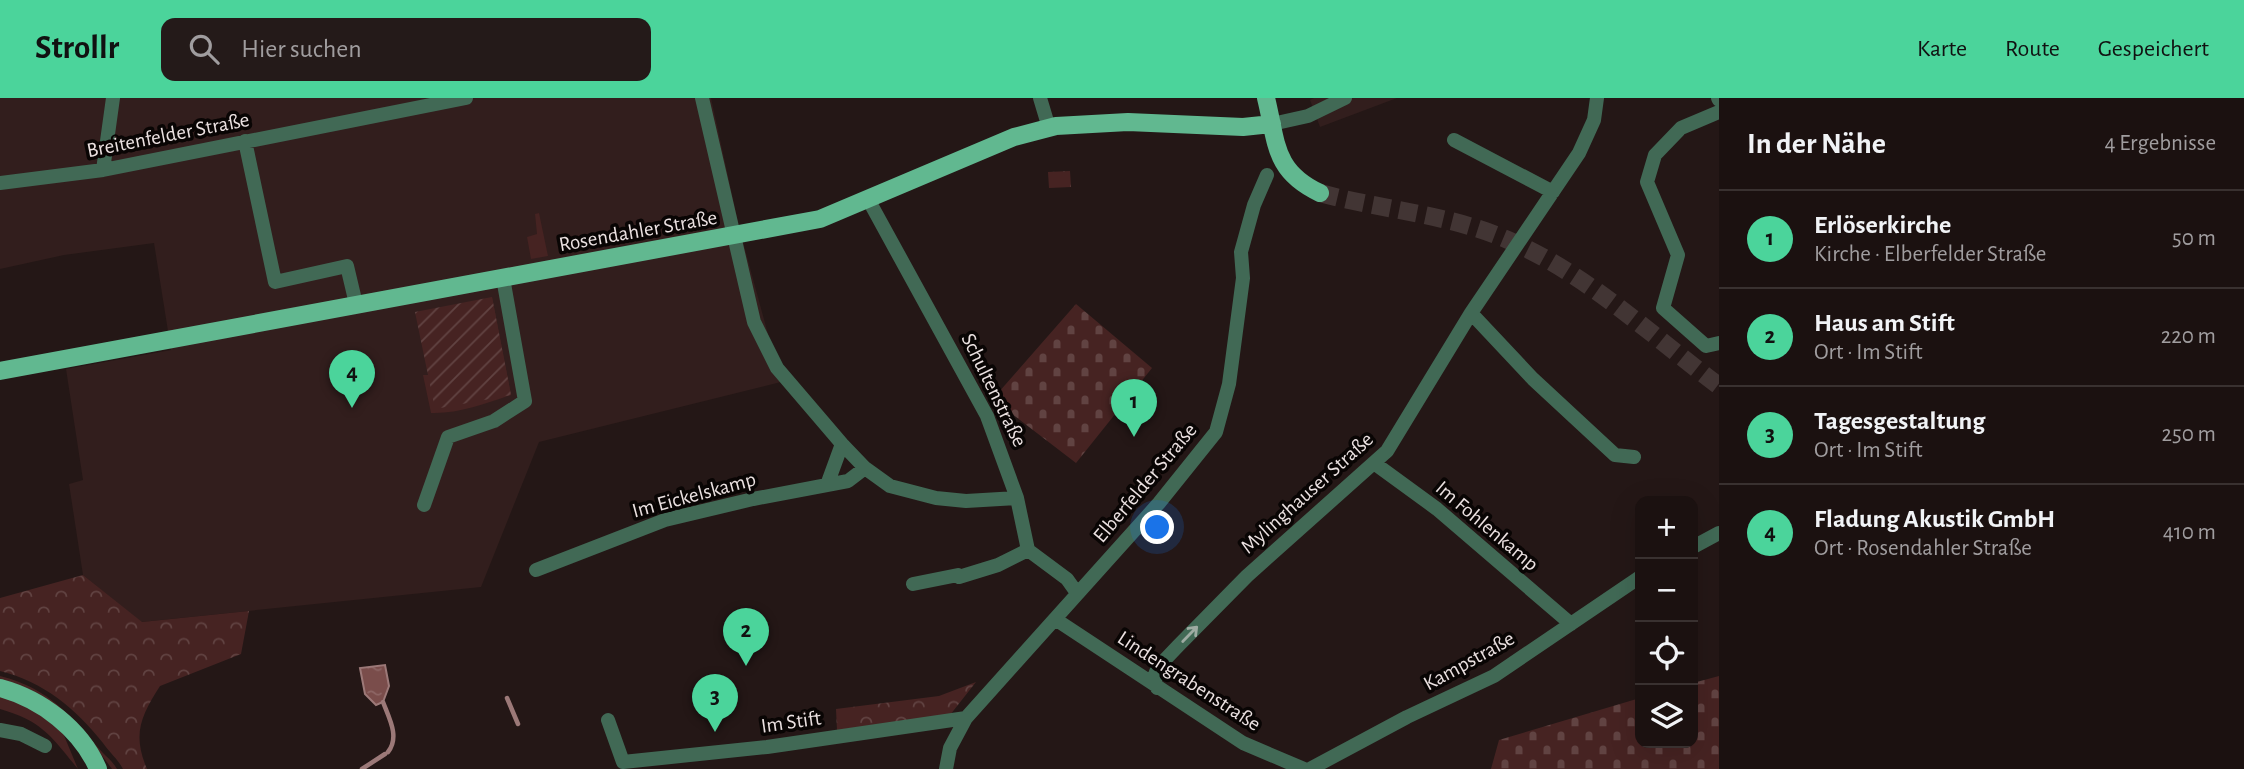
<!DOCTYPE html>
<html lang="de">
<meta charset="utf-8">
<style>
body{margin:0;font-family:"Alegreya Sans",sans-serif;background:#241a19;color:#f1f3f6}
.controls{position:absolute;right:21px;bottom:21px;display:grid;overflow:hidden;border-radius:14px;box-shadow:0 7px 28px #0002}
.controls button{width:63px;height:63px;display:grid;place-items:center;padding:0;border:0;border-bottom:2px solid #393130;background:#1b1110;color:#f1f3f6;font:35px sans-serif}
.you{position:absolute;left:1158px;top:430px;width:24px;height:24px;margin:-18px;border:5px solid #fff;border-radius:50%;background:#1a73e8;box-shadow:0 0 0 10px #1a73e833}
.badge{display:grid;place-items:center;width:46px;height:46px;border-radius:50%;background:#4bd49b;color:#111;font-size:23px;font-weight:700}
.pin{position:absolute;translate:-50% -58px;filter:drop-shadow(0 2px 4px #0008)}
.pin::after{content:'';position:absolute;top:37px;width:24px;height:21px;background:inherit;clip-path:polygon(0 0,100% 0,50% 100%)}
.list{margin:0;padding:0;list-style:none}
h2{display:flex;justify-content:space-between;align-items:center;height:91px;margin:0;padding:0 28px;font-size:30px}
h2 small{font-size:23px;font-weight:400;color:#a09d9f}
.list li{display:grid;grid-template-columns:46px 1fr auto;gap:21px;align-items:center;box-sizing:border-box;height:98px;padding:0 28px;border-top:2px solid #393130}
.list b{display:block;font-size:26px;white-space:nowrap}
.list p{margin:0;font-size:23px;white-space:nowrap;color:#a09d9f}
.list em{font-size:23px;font-style:normal;color:#a09d9f}
.icon{flex:none;width:38px;height:38px;fill:none;stroke:currentColor;stroke-width:2;stroke-linecap:round;stroke-linejoin:round}
.map{position:relative;flex:none;width:1719px;height:671px;overflow:hidden}
header{display:flex;align-items:center;gap:42px;box-sizing:border-box;height:98px;padding:0 35px;background:#4bd49b;color:#111}
header strong{font-size:33px}
nav{display:flex;gap:38px;margin-inline-start:auto;font-size:24px}
.search{width:490px;height:63px;background:#241a19;display:flex;align-items:center;gap:18px;box-sizing:border-box;padding:0 24px;border-radius:14px;color:#a09d9f;font-size:26px}
main{display:flex}
aside{flex:1;background:#1b1110}
.map>svg:first-child{display:block}
.built{fill:#321e1d}
.grass{fill:#462322}
.forest{fill:url(#forest-crowns)}
.cemetery{fill:url(#cemetery-stones)}
.garden{fill:url(#garden-furrows)}
.water{fill:url(#water-ripples);stroke:#9c7978;stroke-width:2}
.lines{fill:none;stroke-linecap:round;stroke-linejoin:round}
.stream{stroke:#9c7978;stroke-width:4.5}
.major-tunnel{stroke:#423534;stroke-width:18;stroke-dasharray:18 9;stroke-linecap:butt}
.minor{stroke:#416955;stroke-width:14}
.major{stroke:#61b890;stroke-width:18}
.oneway{stroke:#9eaba2}
.labels{text-anchor:middle;dominant-baseline:central;stroke-width:7;stroke-linejoin:round;paint-order:stroke}
.street-label{font-size:21px;fill:#ebe1e1;stroke:#090504}
</style>
<header>
<strong>Strollr</strong>
<div class="search"><svg class="icon" aria-label="search" viewBox="0 0 24 24"><circle cx="10" cy="10" r="6"/><path d="M15 15l6 6"/></svg>Hier suchen</div>
<nav><a>Karte</a><a>Route</a><a>Gespeichert</a></nav>
</header>
<main>
<div class="map">
<svg width="1719" height="671" viewBox="0 0 1719 671">
<defs>
<pattern id="forest-crowns" width="20" height="18" patternUnits="userSpaceOnUse" patternTransform="scale(1.75)"><rect width="20" height="18" fill="#462322"/><path d="M2 6a3 3 0 1 1 6 0M12 15a3 3 0 1 1 6 0" fill="none" stroke="#614342"/></pattern>
<pattern id="cemetery-stones" width="16" height="16" patternUnits="userSpaceOnUse" patternTransform="scale(1.75)"><rect width="16" height="16" fill="#462322"/><path d="M2 7V4a2 2 0 0 1 4 0v3zM10 15v-3a2 2 0 0 1 4 0v3z" fill="#614342"/></pattern>
<pattern id="garden-furrows" width="10" height="10" patternUnits="userSpaceOnUse" patternTransform="scale(1.75)"><rect width="10" height="10" fill="#462322"/><path d="M-1 1l2-2M0 10L10 0M9 11l2-2" fill="none" stroke="#614342"/></pattern>
<pattern id="water-ripples" width="26" height="14" patternUnits="userSpaceOnUse" patternTransform="scale(1.75)"><rect width="26" height="14" fill="#7a4d4b"/><path d="M2 4q2-2 4 0t4 0M15 11q2-2 4 0t4 0" fill="none" stroke="#8d6665"/></pattern>
</defs>
<rect width="100%" height="100%" fill="#241716"/>
<path class="built" d="M 0,0 L 711,0 L 740,133 L 781,284 L 539,344 L 481,489 L 141,524 L 83,477 L 69,386 L 83,382 L 66,271 L 171,252 L 154,145 L 64,157 L 0,171 Z
M 1314,0 L 1397,0 L 1320,29 L 1310,2 Z"/>
<path class="grass" d="M 539,115 L 548,158 L 531,161 L 527,139 L 537,136 L 535,116 Z
M 492,199 L 511,297 C 485,306 458,316 431,315 L 423,277 L 434,277 Z
M 0,578 C 51,591 70,618 103,655 C 108,660 113,664 117,671 L 112,671 L 85,635 L 16,586 L 0,582 Z
M 0,598 L 33,611 L 63,635 L 78,671 C 51,638 42,623 0,611 Z"/>
<path class="forest" d="M 1070,73 L 1071,89 L 1049,90 L 1048,74 Z
M 83,477 L 142,524 L 249,513 L 241,556 L 160,588 C 141,618 132,636 147,671 L 123,671 C 117,660 110,655 103,645 C 75,610 44,584 0,573 L 0,500 Z
M 976,584 L 950,617 L 837,632 L 836,611 L 939,598 Z"/>
<path class="cemetery" d="M 1076,206 L 1152,270 L 1076,365 L 1003,309 L 1006,305 L 998,295 Z
M 1719,578 L 1719,671 L 1491,671 L 1499,642 L 1640,600 L 1640,645 L 1693,645 L 1693,585 Z"/>
<path class="garden" d="M 492,199 L 511,297 L 435,311 L 415,214 Z"/>
<path class="water" d="M 385,567 L 389,588 L 383,604 L 376,607 L 365,596 L 360,570 Z"/>
<g class="lines">
<path class="stream" d="M 507,600 L 518,626
M 383,604 C 389,620 400,639 388,654
M 362,671 L 385,656"/>
<path class="major-tunnel" d="M 1320,95 C 1382,112 1449,116 1508,142 C 1587,176 1651,237 1719,288"/>
<path class="minor" d="M 702,0 L 754,224 L 777,270 L 842,346 L 865,370 L 890,388 L 936,400 L 966,403 L 1017,400
M 1040,0 L 1049,30
M 1718,0 L 1719,2
M 1719,14 L 1681,30 L 1655,57 L 1647,84 L 1678,157 L 1663,210 L 1706,248 L 1719,245
M 1272,26 L 1308,18 L 1345,0
M 1454,42 L 1553,94
M 245,43 L 275,184 L 347,168 L 356,206
M 103,72 L 113,0
M 0,85 L 103,72 L 466,0
M 868,101 L 987,318 L 1017,400 L 1028,452 L 1067,481 L 1077,495
M 1471,215 L 1533,281 L 1615,357 L 1634,359
M 1374,365 L 1437,411 L 1571,526
M 827,387 L 842,346
M 424,407 L 448,339 L 494,323 L 525,303 L 503,180
M 1693,449 L 1719,435
M 536,472 L 665,422 L 753,401 L 848,383 L 865,370
M 959,479 L 998,467 L 1028,452
M 913,486 L 958,477
M 1055,521 L 1243,645 L 1304,671
M 1157,590 L 1154,579 L 1158,569 L 1178,548 L 1247,478 L 1387,353 L 1471,215 L 1579,55 L 1594,22 L 1597,0
M 608,622 L 623,664 L 767,649 L 966,620
M 0,632 L 21,636 L 45,648
M 946,671 L 950,650 L 966,620 L 1159,405 L 1216,334 L 1229,286 L 1243,180 L 1241,154 L 1254,107 L 1267,77
M 1310,671 L 1407,619 L 1494,578 L 1640,479"/>
<path class="major" d="M 1266,0 C 1277,44 1273,73 1320,95
M 0,273 L 820,121 L 1014,39 L 1056,28 L 1128,24 L 1243,29 L 1272,26
M 0,590 C 41,601 81,631 98,671"/>
</g>
<defs><path id="oneway-shaft" d="M-6 0H5M1.5-3L5.5 0L1.5 3" fill="none" stroke-width="1.6" stroke-linecap="round" stroke-linejoin="round" transform="scale(1.75)"/></defs>
<use class="oneway" href="#oneway-shaft" transform="translate(1190 536) rotate(-46)"/>
<g class="labels">
<g class="street-label">
<text transform="translate(168 37) rotate(-11)">Breitenfelder Straße</text>
<text transform="translate(638 133) rotate(-10)">Rosendahler Straße</text>
<text transform="translate(994 292) rotate(64)">Schultenstraße</text>
<text transform="translate(1145 385) rotate(-50)">Elberfelder Straße</text>
<text transform="translate(1307 395) rotate(-42)">Mylinghauser Straße</text>
<text transform="translate(694 397) rotate(-15)">Im Eickelskamp</text>
<text transform="translate(1487 428) rotate(40)">Im Fohlenkamp</text>
<text transform="translate(1469 563) rotate(-29)">Kampstraße</text>
<text transform="translate(1189 583) rotate(33)">Lindengrabenstraße</text>
<text transform="translate(791 624) rotate(-8)">Im Stift</text>
</g>
</g>
</svg>
<div class="controls">
<button>+</button>
<button>−</button>
<button><svg class="icon" aria-label="locate" viewBox="0 0 24 24"><circle cx="12" cy="12" r="6"/><path d="M12 2v4M12 18v4M2 12h4M18 12h4"/></svg></button>
<button><svg class="icon" aria-label="layers" viewBox="0 0 24 24"><path d="M12 4l9 5-9 5-9-5zM3 14l9 5 9-5"/></svg></button>
</div>
<div class="you"></div>
<div class="pin badge" style="left:1134px;top:339px">1</div>
<div class="pin badge" style="left:746px;top:568px">2</div>
<div class="pin badge" style="left:715px;top:634px">3</div>
<div class="pin badge" style="left:352px;top:310px">4</div>
</div>
<aside>
<h2>In der Nähe<small>4 Ergebnisse</small></h2>
<ul class="list">
<li><span class="badge">1</span><div><b>Erlöserkirche</b><p>Kirche · Elberfelder Straße</p></div><em>50 m</em></li>
<li><span class="badge">2</span><div><b>Haus am Stift</b><p>Ort · Im Stift</p></div><em>220 m</em></li>
<li><span class="badge">3</span><div><b>Tagesgestaltung</b><p>Ort · Im Stift</p></div><em>250 m</em></li>
<li><span class="badge">4</span><div><b>Fladung Akustik GmbH</b><p>Ort · Rosendahler Straße</p></div><em>410 m</em></li>
</ul>
</aside>
</main>
